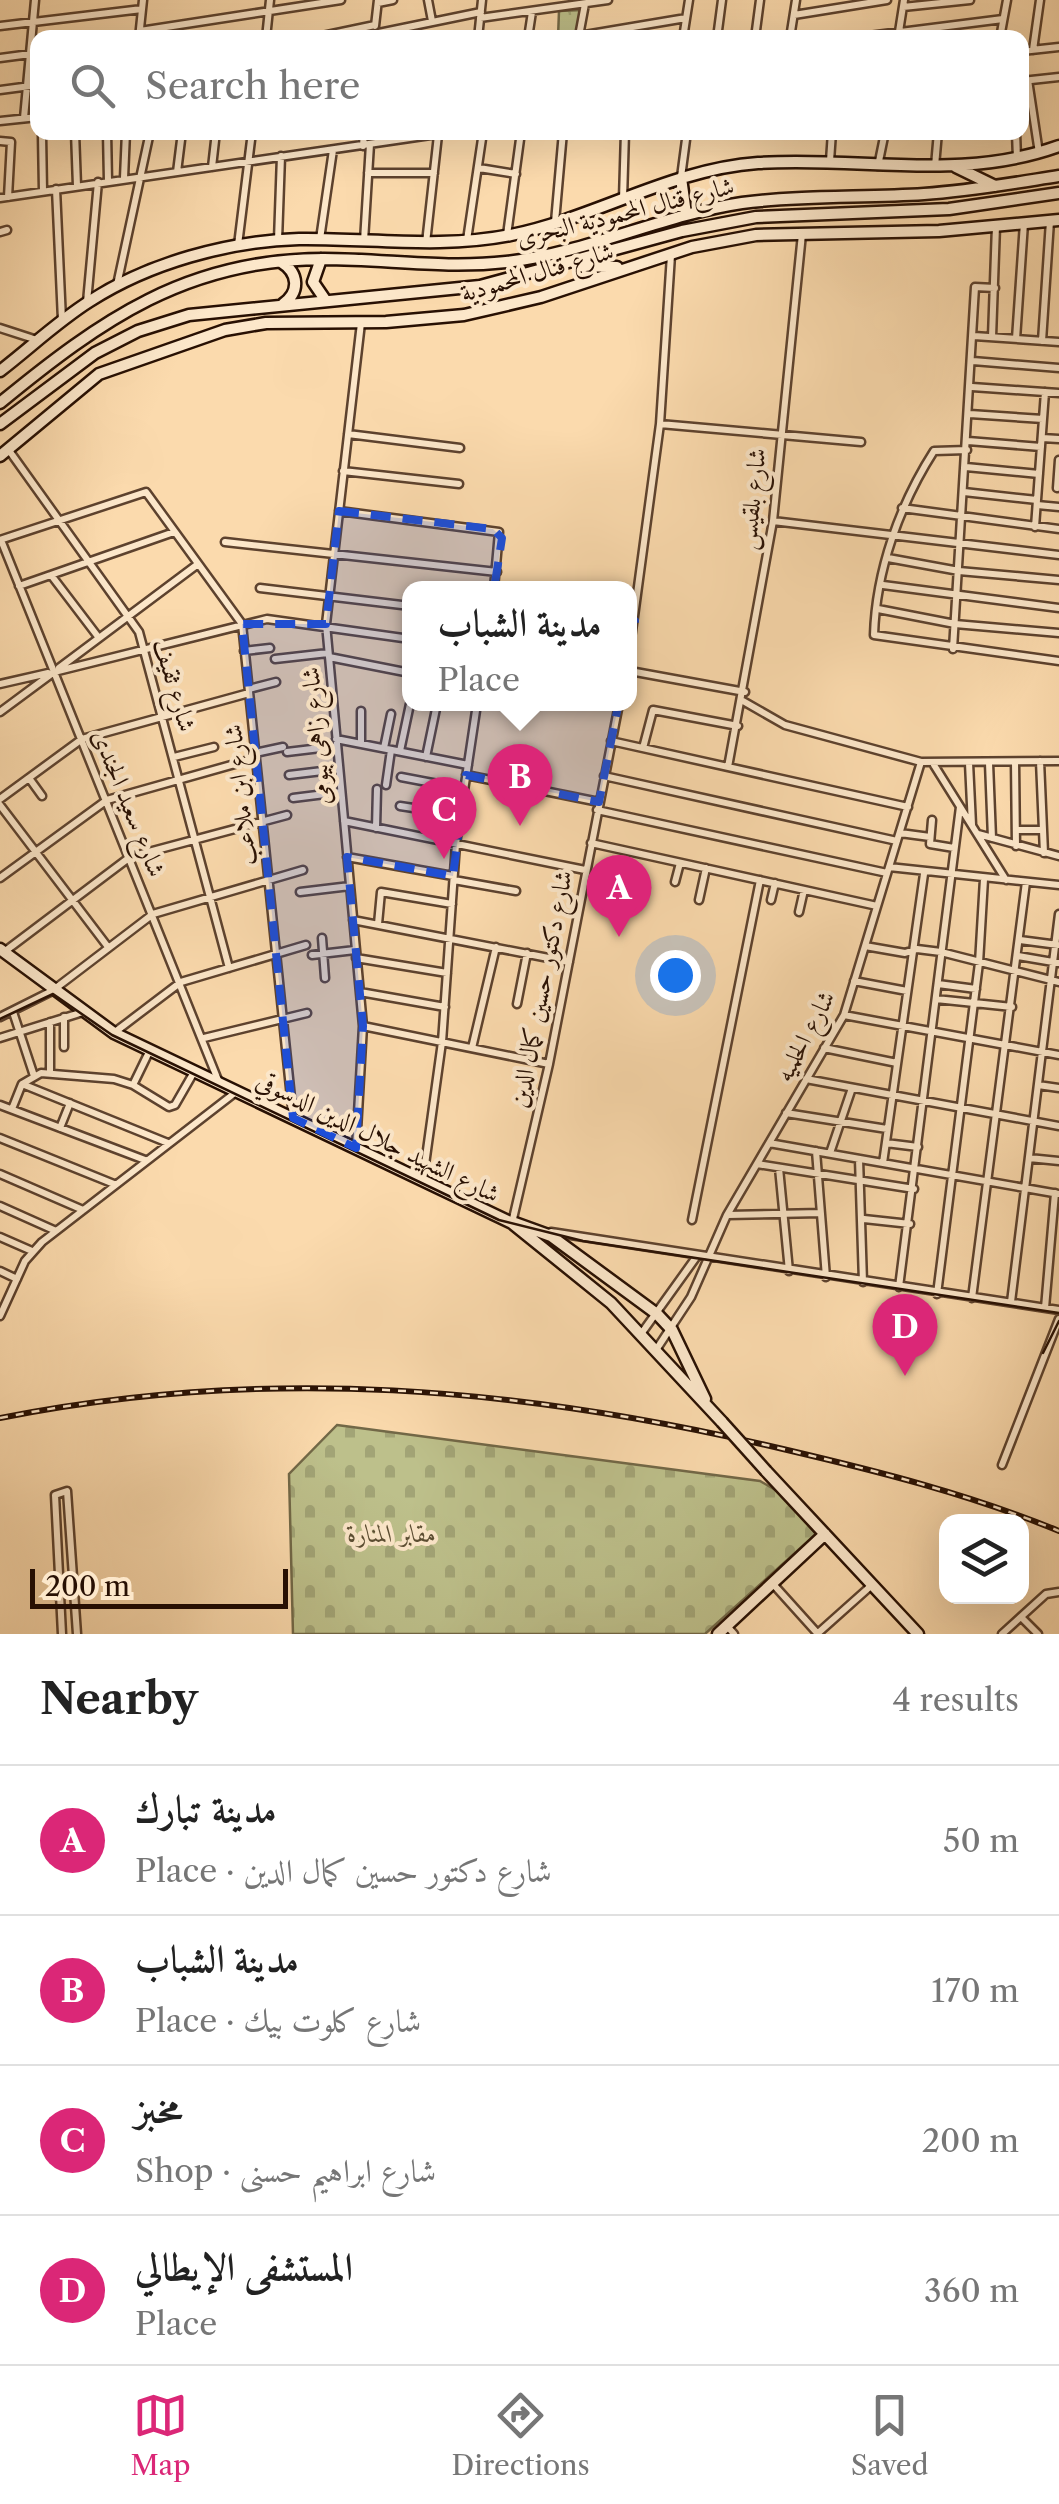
<!DOCTYPE html>
<meta charset="utf-8">
<style>
body{margin:0;font-family:"Libre Caslon Text",Amiri,serif;background:#f6f6f6;color:#222}
.controls{position:absolute;right:30px;bottom:30px;display:grid;overflow:hidden;border-radius:20px;box-shadow:0 10px 40px #0002}
.controls button{width:90px;height:90px;display:grid;place-items:center;padding:0;border:0;border-bottom:2px solid #e0e0e0;background:#fff;color:#222;font:50px sans-serif}
.scale{position:absolute;left:30px;bottom:25px;width:258px;box-sizing:border-box;padding-left:10px;border:5px solid #281003;border-top:0;font-size:28px;line-height:35px;white-space:nowrap;color:#281003;-webkit-text-stroke:8px #fce7ca;paint-order:stroke}
.you{position:absolute;left:675px;top:975px;width:35px;height:35px;margin:-25px;border:8px solid #fff;border-radius:50%;background:#1a73e8;box-shadow:0 0 0 15px #1a73e833}
.badge{display:grid;place-items:center;width:65px;height:65px;border-radius:50%;background:#db2777;color:#fff;font-size:32px;font-weight:700}
.pin{position:absolute;translate:-50% -82px;filter:drop-shadow(0 2px 5px #0008)}
.pin::after{content:'';position:absolute;top:52px;width:35px;height:30px;background:inherit;clip-path:polygon(0 0,100% 0,50% 100%)}
.popup{position:absolute;left:402px;top:581px;width:235px;height:130px;box-sizing:border-box;display:grid;place-content:center;border-radius:20px;background:#fff;filter:drop-shadow(0 2px 8px #0005);font-size:32px;white-space:nowrap;color:#767676}
.popup b{font-size:38px;color:#222}
.popup::after{content:'';position:absolute;left:50%;top:100%;margin-left:-20px;border:20px solid transparent;border-top-color:#fff}
.list{margin:0;padding:0;list-style:none}
h2{display:flex;justify-content:space-between;align-items:center;height:130px;margin:0;padding:0 40px;font-size:42px}
h2 small{font-size:32px;font-weight:400;color:#767676}
.list li{display:grid;grid-template-columns:65px 1fr auto;gap:30px;align-items:center;box-sizing:border-box;height:150px;padding:0 40px;border-top:2px solid #e0e0e0}
.list b{display:block;font-size:38px;white-space:nowrap}
.list p{margin:0;font-size:32px;white-space:nowrap;color:#767676}
.list em{font-size:32px;font-style:normal;color:#767676}
.icon{flex:none;width:55px;height:55px;fill:none;stroke:currentColor;stroke-width:2;stroke-linecap:round;stroke-linejoin:round}
.map{position:relative;flex:none;width:1059px;height:1634px;overflow:hidden}
.search{position:absolute;background:#fff;box-shadow:0 10px 40px #0002;left:30px;right:30px;top:30px;height:110px;display:flex;align-items:center;gap:25px;box-sizing:border-box;padding:0 35px;border-radius:20px;color:#767676;font-size:38px}
.sheet{height:730px;background:#fff}
nav{display:flex;justify-content:space-around;align-items:center;box-sizing:border-box;height:140px;border-top:2px solid #e0e0e0;background:#fff;font-size:28px;color:#767676}
nav a{display:grid;justify-items:center;gap:5px}
nav .on{color:#db2777}
.map>svg:first-child{display:block}
.cemetery{fill:url(#cemetery-stones);stroke:#726847;stroke-width:2.5}
.park{fill:url(#park-crowns);stroke:#726847;stroke-width:2.5}
.lines{fill:none;stroke-linecap:round;stroke-linejoin:round}
.street-casing{stroke:#5d422e;stroke-width:11}
.secondary-casing{stroke:#281003;stroke-width:15}
.street{stroke:#fce7ca;stroke-width:6}
.secondary{stroke:#fce7ca;stroke-width:10}
.tram{stroke:#281003;stroke-width:2.5}
.rail-casing{stroke:#281003;stroke-width:6}
.rail{stroke:#fce7ca;stroke-width:2.5;stroke-dasharray:8;stroke-linecap:butt}
.secondary-bridge-casing{stroke:#281003;stroke-width:15;stroke-linecap:butt}
.secondary-bridge{stroke:#fce7ca;stroke-width:10}
.marked{fill:#1d4ed8;fill-opacity:0.2;stroke:#1d4ed8;stroke-width:8;stroke-dasharray:20 12;stroke-linejoin:round}
.labels{text-anchor:middle;dominant-baseline:central;stroke-width:8;stroke-linejoin:round;paint-order:stroke}
.street-label{font-size:25px;fill:#281003;stroke:#fce7ca}
.park-label{font-size:25px;font-style:italic;fill:#5c4e33;stroke:#fce7ca}
</style>
<div class="map">
<svg width="1059" height="1634" viewBox="0 0 1059 1634">
<defs>
<pattern id="cemetery-stones" width="16" height="16" patternUnits="userSpaceOnUse" patternTransform="scale(2.5)"><rect width="16" height="16" fill="#bdc08b"/><path d="M2 7V4a2 2 0 0 1 4 0v3zM10 15v-3a2 2 0 0 1 4 0v3z" fill="#a2a476"/></pattern>
<pattern id="park-crowns" width="20" height="18" patternUnits="userSpaceOnUse" patternTransform="scale(2.5)"><rect width="20" height="18" fill="#bdc08b"/><path d="M2 6a3 3 0 1 1 6 0M12 15a3 3 0 1 1 6 0" fill="none" stroke="#a2a476"/></pattern>
</defs>
<rect width="100%" height="100%" fill="#fbdaad"/>
<filter id="stains"><feTurbulence type="fractalNoise" baseFrequency=".002" numOctaves="4"/><feColorMatrix values="0 0 0 0 .2 0 0 0 0 .09 0 0 0 0 .02 0 0 0 .5 -.17"/></filter>
<radialGradient id="worn" r=".72"><stop offset=".6" stop-color="#630" stop-opacity="0"/><stop offset="1" stop-color="#630" stop-opacity=".3"/></radialGradient>
<path class="cemetery" d="M 337,1425 L 760,1481 L 784,1495 L 816,1534 L 705,1634 L 293,1634 L 289,1474 Z"/>
<path class="park" d="M 582,10 L 580,37 L 558,38 L 559,11 Z"/>
<g class="lines">
<defs>
<path id="street" d="M 428,0 L 432,21
M 378,3 L 393,0
M 903,7 L 970,0
M 794,15 L 887,0
M 480,18 L 608,0
M 0,26 L 142,9
M 375,26 L 378,0
M 140,31 L 341,0
M 374,34 L 481,12
M 579,36 L 686,18
M 579,36 L 585,4
M 139,38 L 143,0
M 266,38 L 270,0
M 313,38 L 375,25
M 478,38 L 482,0
M 528,38 L 532,12
M 683,38 L 689,0
M 717,38 L 722,0
M 755,38 L 760,0
M 790,38 L 796,0
M 853,38 L 1003,19
M 898,38 L 904,0
M 1000,38 L 1007,0
M 1033,50 L 1040,0
M 1022,51 L 1059,47
M 0,58 L 38,53
M 1028,80 L 1039,153
M 1022,81 L 1059,77
M 0,90 L 38,85
M 24,118 L 35,0
M 0,121 L 38,117
M 75,132 L 77,186
M 107,132 L 108,181
M 1016,132 L 1017,159
M 42,135 L 43,191
M 0,141 L 11,142 L 8,197
M 363,146 L 364,132
M 830,161 L 832,132
M 878,166 L 885,132
M 935,166 L 938,132
M 212,167 L 216,132
M 479,168 L 516,174
M 177,172 L 182,132
M 368,173 L 434,173
M 681,177 L 687,132
M 124,178 L 126,132
M 56,189 L 62,320
M 0,198 L 451,132
M 623,199 L 625,132
M 555,222 L 563,132
M 0,232 L 7,230
M 507,235 L 521,132
M 320,239 L 333,150
M 278,240 L 281,156
M 467,240 L 483,132
M 364,241 L 370,144
M 426,243 L 438,135
M 238,245 L 252,132
M 117,285 L 150,132
M 87,302 L 98,182
M 0,328 L 37,340
M 974,336 L 1059,342
M 992,337 L 996,226
M 1016,339 L 1024,223
M 1042,341 L 1050,221
M 973,361 L 1059,368
M 972,387 L 1059,393
M 970,414 L 1043,419
M 660,424 L 861,442
M 348,434 L 460,448
M 1042,438 L 1059,439
M 968,441 L 1041,447
M 8,449 L 139,632 L 229,968
M 967,450 L 934,451 C 900,504 876,570 874,635 L 1059,661
M 966,467 L 1039,474
M 343,471 L 459,484
M 1057,488 L 1059,460
M 964,492 L 1037,500
M 1037,505 L 1059,507
M 902,508 L 1059,529
M 339,511 L 499,532 L 494,588
M 773,521 L 1059,555
M 1035,527 L 1045,392
M 0,540 L 146,492 L 242,624 L 293,1117
M 1,540 L 218,1080
M 225,542 L 497,572
M 888,558 L 959,571 L 1059,580
M 51,575 L 99,638
M 883,585 L 1059,608
M 19,586 L 174,532
M 260,588 L 410,606
M 878,609 L 955,624 L 1059,633
M 630,646 L 660,424 L 671,255
M 953,649 L 975,287 L 995,288
M 244,651 L 270,648
M 329,657 L 410,673
M 275,659 L 328,653
M 59,668 L 198,564
M 630,671 L 745,692
M 0,684 L 48,673
M 249,689 L 276,682
M 743,701 L 785,725 L 921,762 L 1059,761
M 0,712 L 54,672 L 267,619 L 410,639
M 336,739 L 468,765
M 611,741 L 908,807
M 361,744 L 361,711
M 384,748 L 391,714
M 643,748 L 653,710 L 738,726
M 400,751 L 410,704
M 287,752 L 337,746
M 255,753 L 283,747
M 174,757 L 214,747
M 426,757 L 437,704
M 1040,761 L 1044,853
M 1015,762 L 1016,846
M 969,763 L 972,825
M 989,763 L 992,838
M 934,765 L 1006,880
M 728,767 L 773,521 L 802,234
M 289,775 L 339,769
M 466,775 L 599,802
M 604,776 L 897,841
M 401,777 L 464,789
M 29,778 L 42,796
M 386,785 L 391,750
M 293,798 L 341,792
M 0,799 L 82,739 L 249,693
M 0,805 L 108,947
M 400,806 L 460,815
M 597,810 L 887,873
M 932,820 L 930,844 L 954,848
M 344,821 L 585,870
M 376,828 L 377,789
M 1016,830 L 1043,830
M 900,833 L 930,837
M 978,834 L 1059,856
M 591,843 L 877,906
M 347,857 L 453,876
M 889,867 L 1059,885
M 0,878 L 107,800 L 256,758
M 454,880 L 516,891
M 675,882 L 680,863
M 300,892 L 350,886
M 699,900 L 706,868
M 771,900 L 775,883
M 799,912 L 804,890
M 353,920 L 569,962
M 378,924 L 381,892 L 452,904
M 322,938 L 325,978
M 1020,940 L 1058,945
M 865,946 L 905,953 L 917,949 L 941,952 L 1059,982
M 4,952 L 130,857 L 287,815
M 312,955 L 355,950
M 1018,956 L 1059,963
M 356,958 L 447,973
M 854,981 L 907,991
M 938,984 L 976,989
M 360,992 L 445,1007
M 936,999 L 1012,1007
M 517,1004 L 527,953
M 13,1012 L 34,1076
M 844,1015 L 1059,1055
M 0,1017 L 52,991 L 153,914 L 303,870
M 64,1017 L 64,1047
M 363,1026 L 549,1064
M 115,1032 L 181,982 L 306,945
M 0,1038 L 83,1012
M 204,1038 L 307,1013
M 472,1048 L 496,947
M 824,1048 L 897,1063
M 50,1073 L 50,1022
M 806,1079 L 1059,1126
M 22,1084 L 168,1143
M 133,1085 L 150,1050
M 1038,1085 L 1059,1088
M 0,1105 L 145,1160
M 12,1109 L 22,1084 L 41,1073 L 114,1079 L 133,1085 L 169,1107 L 175,1105 L 194,1072
M 786,1113 L 887,1129
M 60,1128 L 70,1103
M 0,1138 L 114,1184
M 769,1143 L 1059,1194
M 886,1143 L 918,1147
M 356,1148 L 363,1026 L 326,624 L 361,323
M 816,1151 L 826,1277
M 830,1153 L 852,1088
M 1029,1158 L 1059,1161
M 859,1159 L 863,1282
M 883,1163 L 924,874
M 757,1164 L 914,1189
M 779,1168 L 789,1271
M 0,1174 L 83,1210
M 423,1179 L 442,1042 L 456,844 L 477,704
M 0,1206 L 56,1231
M 728,1215 L 821,1213
M 864,1219 L 910,1224
M 692,1220 L 760,880
M 512,1223 L 549,1064 L 619,704
M 551,1232 L 1059,1310
M 0,1237 L 32,1251
M 0,1271 L 17,1279
M 899,1287 L 960,807
M 937,1294 L 979,963 L 984,879
M 972,1298 L 1026,882
M 1011,1302 L 1059,914
M 1045,1308 L 1055,1193
M 0,1316 L 25,1261 L 42,1242 L 236,1092
M 641,1334 L 697,1256
M 656,1350 L 691,1297 L 727,1215 L 844,1015 L 921,762
M 1002,1465 L 1059,1319
M 773,1584 L 818,1634
M 1021,1617 L 1038,1634
M 727,1626 L 734,1634
M 62,1634 L 55,1495 L 67,1491 L 77,1634
M 817,1634 L 873,1584
M 1002,1634 L 1046,1594 L 1059,1592"/>
<path id="secondary" d="M 956,167 L 995,186
M 681,178 L 686,214
M 321,259 L 313,282 L 326,301
M 281,262 C 299,273 300,292 283,304
M 579,266 L 617,267
M 0,371 C 30,348 58,321 90,301 C 149,263 228,241 299,239 C 371,238 440,249 511,235 C 595,218 671,169 758,163 C 860,156 960,182 1059,146
M 0,403 C 101,320 187,259 324,259 C 386,259 444,269 506,262 C 587,253 661,215 742,203 C 802,195 863,198 924,194 C 969,191 1014,183 1059,176
M 0,424 L 95,353 L 138,331 L 189,315 L 480,286 L 682,231 L 756,217 L 949,209 L 1059,193
M 0,456 L 99,374 L 225,330 L 266,323 L 386,322 L 464,315 L 541,297 L 692,247 L 756,235 L 939,231 L 1059,220
M 0,949 L 114,1033 L 512,1223 L 611,1303 L 722,1422
M 515,1223 L 551,1236 L 657,1314 L 672,1330 L 705,1399
M 766,1471 L 918,1634
M 718,1634 L 825,1534"/>
</defs>
<use href="#street" class="street-casing"/>
<use href="#secondary" class="secondary-casing"/>
<use href="#street" class="street"/>
<use href="#secondary" class="secondary"/>
<path class="tram" d="M 0,1019 L 53,994 L 112,1035 L 499,1220 L 583,1241 L 1059,1313
M 1043,1353 L 1059,1321"/>
<defs>
<path id="rail" d="M 0,1418 C 267,1365 520,1387 783,1449 C 877,1471 969,1494 1059,1531"/>
</defs>
<use href="#rail" class="rail-casing"/>
<use href="#rail" class="rail"/>
<defs>
<path id="secondary-bridge" d="M 722,1422 L 766,1471"/>
</defs>
<use href="#secondary-bridge" class="secondary-bridge-casing"/>
<use href="#secondary-bridge" class="secondary-bridge"/>
</g>
<path class="marked" d="M 339,511 L 493,529 L 502,538 L 493,596 L 635,621 L 599,802 L 466,775 L 453,876 L 347,857 L 363,1026 L 356,1148 L 293,1118 L 242,624 L 326,624 Z"/>
<g class="labels">
<g class="street-label">
<text transform="translate(625 212) rotate(-14)">شارع قنال المحمودية البحرى</text>
<text transform="translate(537 272) rotate(-16)">شارع قنال المحمودية</text>
<text transform="translate(752 499) rotate(-84)">شارع بلقيس</text>
<text transform="translate(175 685) rotate(74)">شارع ثقيف</text>
<text transform="translate(316 736) rotate(-95)">شارع زاهى بيومى</text>
<text transform="translate(240 795) rotate(-96)">شارع ابن ملاعب</text>
<text transform="translate(129 803) rotate(68)">شارع سعيد الجندى</text>
<text transform="translate(541 989) rotate(-79)">شارع دكتور حسين كمال الدين</text>
<text transform="translate(805 1036) rotate(-62)">شارع الحلميه</text>
<text transform="translate(378 1137) rotate(26)">شارع الشهيد جلال الدين الدسوقي</text>
</g>
<g class="park-label">
<text x="392" y="1533">مقابر المنارة</text>
</g>
</g>
<rect width="100%" height="100%" filter="url(#stains)"/>
<rect width="100%" height="100%" fill="url(#worn)"/>
</svg>
<div class="controls">
<button><svg class="icon" aria-label="layers" viewBox="0 0 24 24"><path d="M12 4l9 5-9 5-9-5zM3 14l9 5 9-5"/></svg></button>
</div>
<div class="scale">200 m</div>
<div class="you"></div>
<div class="pin badge" style="left:619px;top:937px">A</div>
<div class="pin badge" style="left:520px;top:826px">B</div>
<div class="popup"><b>مدينة الشباب</b>Place</div>
<div class="pin badge" style="left:444px;top:859px">C</div>
<div class="pin badge" style="left:905px;top:1376px">D</div>
<div class="search"><svg class="icon" aria-label="search" viewBox="0 0 24 24"><circle cx="10" cy="10" r="6"/><path d="M15 15l6 6"/></svg>Search here</div>
</div>
<section class="sheet">
<h2>Nearby<small>4 results</small></h2>
<ul class="list">
<li><span class="badge">A</span><div><b>مدينة تبارك</b><p>Place · شارع دكتور حسين كمال الدين</p></div><em>50 m</em></li>
<li><span class="badge">B</span><div><b>مدينة الشباب</b><p>Place · شارع كلوت بيك</p></div><em>170 m</em></li>
<li><span class="badge">C</span><div><b>مخبز</b><p>Shop · شارع ابراهيم حسنى</p></div><em>200 m</em></li>
<li><span class="badge">D</span><div><b>المستشفى الإيطالي</b><p>Place</p></div><em>360 m</em></li>
</ul>
</section>
<nav>
<a class="on"><svg class="icon" aria-label="map" viewBox="0 0 24 24"><path d="M3 6l6-2 6 2 6-2v14l-6 2-6-2-6 2zM9 4v14M15 6v14"/></svg>Map</a>
<a><svg class="icon" aria-label="directions" viewBox="0 0 24 24"><path d="M12 3l9 9-9 9-9-9zM9 14v-3h6M13 9l2 2-2 2"/></svg>Directions</a>
<a><svg class="icon" aria-label="saved" viewBox="0 0 24 24"><path d="M7 4h10v16l-5-4-5 4z"/></svg>Saved</a>
</nav>
